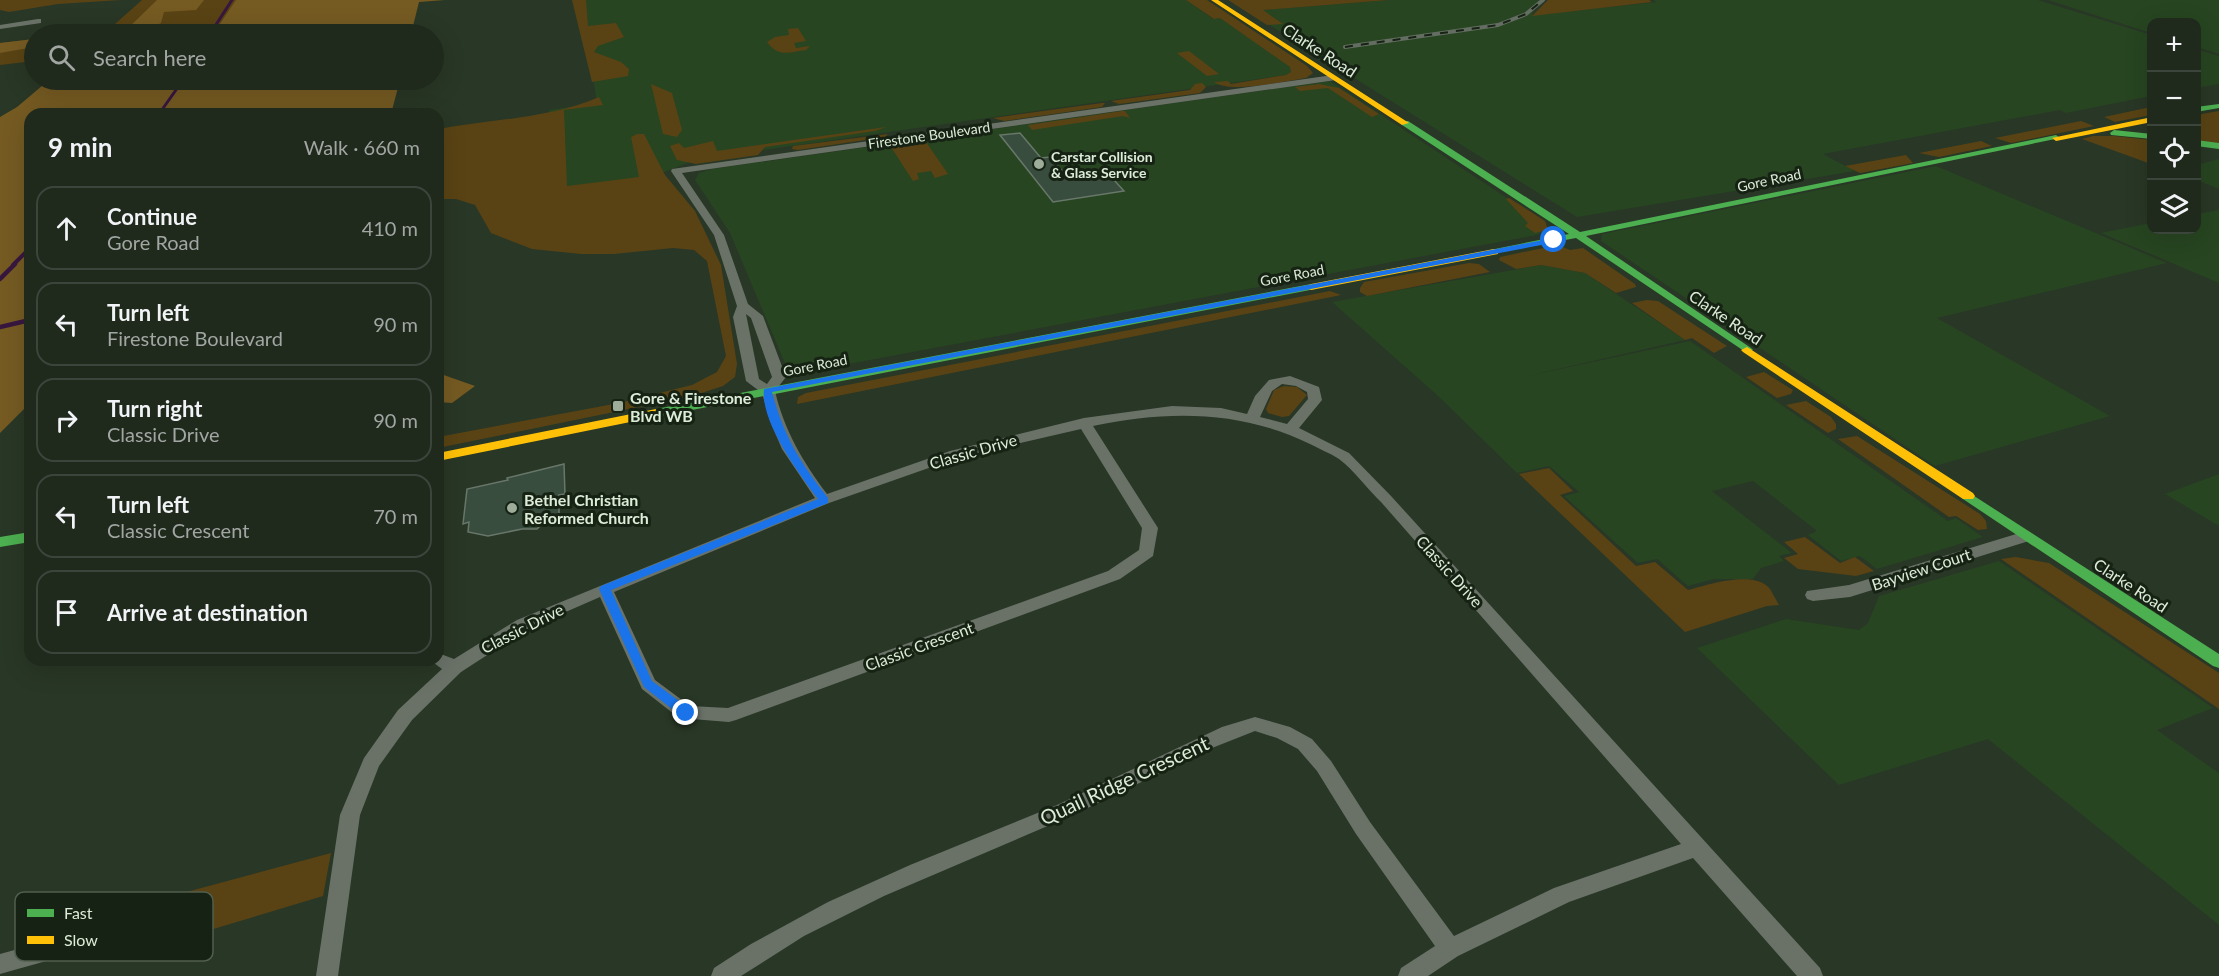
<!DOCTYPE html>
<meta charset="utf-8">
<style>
body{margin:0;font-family:Lato,sans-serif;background:#273125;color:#f1f3f6}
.controls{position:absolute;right:18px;top:18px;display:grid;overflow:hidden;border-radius:12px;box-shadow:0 6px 24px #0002}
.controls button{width:54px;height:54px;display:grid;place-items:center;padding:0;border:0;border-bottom:2px solid #3c453b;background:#1f291c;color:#f1f3f6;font:30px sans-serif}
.stop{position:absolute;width:18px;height:18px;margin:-14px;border:4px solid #1a73e8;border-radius:50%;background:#fff}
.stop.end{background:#1a73e8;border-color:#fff;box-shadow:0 2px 6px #0008}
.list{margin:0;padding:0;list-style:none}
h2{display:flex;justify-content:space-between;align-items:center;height:78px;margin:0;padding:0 24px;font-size:26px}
h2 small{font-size:20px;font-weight:400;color:#a1a6a3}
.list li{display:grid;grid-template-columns:39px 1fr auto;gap:18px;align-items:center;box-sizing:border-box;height:84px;margin:0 12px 12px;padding:0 12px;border:2px solid #3c453b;border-radius:18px}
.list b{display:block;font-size:22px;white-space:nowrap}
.list p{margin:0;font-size:20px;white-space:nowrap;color:#a1a6a3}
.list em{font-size:20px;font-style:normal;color:#a1a6a3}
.icon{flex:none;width:33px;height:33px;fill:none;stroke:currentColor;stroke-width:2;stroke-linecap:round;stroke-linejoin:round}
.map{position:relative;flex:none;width:2219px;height:976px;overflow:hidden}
.search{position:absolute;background:#1f291c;box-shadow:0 6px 24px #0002;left:24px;top:24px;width:420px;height:66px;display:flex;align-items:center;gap:15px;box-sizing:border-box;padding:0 21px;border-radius:33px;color:#a1a6a3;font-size:22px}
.panel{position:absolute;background:#1f291c;box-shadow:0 6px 24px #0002;left:24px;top:108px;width:420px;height:558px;border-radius:18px}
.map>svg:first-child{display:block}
.built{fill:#274521}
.green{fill:#594314}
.forest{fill:#755a22}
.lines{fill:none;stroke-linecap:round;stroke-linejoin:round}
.stream-far2{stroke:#38173f;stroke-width:3}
.stream-far1{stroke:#38173f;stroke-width:4}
.stream{stroke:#38173f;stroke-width:4.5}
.building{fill:#394d3f;stroke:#68776a;stroke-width:1.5}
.street{fill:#6a7268;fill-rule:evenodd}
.fast{fill:#4caf50;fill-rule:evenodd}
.slow{fill:#ffc107;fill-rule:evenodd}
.rail-casing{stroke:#646d62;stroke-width:4}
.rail{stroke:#162213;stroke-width:2;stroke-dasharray:8;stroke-linecap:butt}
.route{fill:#1a73e8}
.poi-dot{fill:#9dad9a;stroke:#162213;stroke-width:2}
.labels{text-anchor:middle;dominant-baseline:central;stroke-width:6;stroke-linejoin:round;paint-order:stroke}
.far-street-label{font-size:14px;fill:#dcecd8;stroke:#162213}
.far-poi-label{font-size:14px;font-weight:bold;fill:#dcecd8;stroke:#162213;text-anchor:start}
.street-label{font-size:16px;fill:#dcecd8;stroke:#162213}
.poi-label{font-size:16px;font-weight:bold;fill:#dcecd8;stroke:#162213;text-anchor:start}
.near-street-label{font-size:20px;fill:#dcecd8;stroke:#162213}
.key{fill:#162213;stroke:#515f4e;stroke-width:1.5}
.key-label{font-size:16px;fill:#dcecd8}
</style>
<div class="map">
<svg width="2219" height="976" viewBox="0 0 2219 976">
<rect width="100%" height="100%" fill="#293726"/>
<path class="built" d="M 581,0 L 1186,0 L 1213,19 L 1220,18 L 1300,73 L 695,160 L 644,180 L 551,191 L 549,110 L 597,103 Z
M 1389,0 L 1539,0 L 1532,15 L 1657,2 L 1653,0 L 2038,0 L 2151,35 L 2151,96 L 2066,113 L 2060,110 L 1823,154 L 1855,171 L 1577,217 L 1271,26 L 1262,10 Z
M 2048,0 L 2219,0 L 2219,54 L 2197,47 L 2196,22 L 2152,22 L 2151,33 Z
M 2196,49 L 2219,56 L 2219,84 L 2197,88 Z
M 1330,81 L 1542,221 L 1548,230 L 1536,235 L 790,375 L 730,233 L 695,180 L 699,173 L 712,169 Z
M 2219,159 L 2219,189 L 2197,180 L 2197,165 Z
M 1936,166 L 2167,263 L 1937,318 L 2110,416 L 1935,466 L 1601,241 L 1602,234 Z
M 2219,210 L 2219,283 L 2101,233 L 2151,223 L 2152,230 L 2196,230 L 2197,214 Z
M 1541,265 L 1585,273 L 1685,340 L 1523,377 L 1690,341 L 1948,521 L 1956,518 L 1983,537 L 1877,569 L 1860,556 L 1841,561 L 1808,535 L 1817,531 L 1753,481 L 1712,491 L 1792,553 L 1779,556 L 1784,561 L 1761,568 L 1753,579 L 1714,579 L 1688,586 L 1657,559 L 1638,563 L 1564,496 L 1579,492 L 1549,466 L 1517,473 L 1437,395 L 1332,302 Z
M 2219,474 L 2219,526 L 2165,494 Z
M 1999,561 L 2213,708 L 2157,730 L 2219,773 L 2219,925 L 1988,739 L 1839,785 L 1697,648 L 1786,619 L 1859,630 L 1868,623 L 1879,596 Z"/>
<path class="green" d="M 0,0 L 121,0 L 58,4 L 9,12 L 0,10 Z
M 142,0 L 419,0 L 409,34 L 80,34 L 106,32 Z
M 572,0 L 586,0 L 588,26 L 616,23 L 624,37 L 598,46 L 594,52 L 621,62 L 629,69 L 628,76 L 592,82 Z
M 1186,0 L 1207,0 L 1307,66 L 1313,73 L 1306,78 C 1285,81 1231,94 1214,82 L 1228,81 L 1231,84 L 1286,75 L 1291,72 L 1290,67 L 1220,18 L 1214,19 Z
M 1228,0 L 1389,0 L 1263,10 L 1283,24 L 1267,25 Z
M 1548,0 L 1649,0 L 1652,2 L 1532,16 Z
M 798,28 L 806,41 L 794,43 L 796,48 L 810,46 L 806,50 C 789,52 779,58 767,42 L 775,37 L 789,35 L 788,29 Z
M 34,39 L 34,61 L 0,65 L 0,43 Z
M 1189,51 L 1219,74 L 1207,76 L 1177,53 Z
M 1202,83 L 1206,87 L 1200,93 L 1119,104 L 1111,101 L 1190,90 L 1195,84 Z
M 651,84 L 672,93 L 682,130 L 677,137 L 663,134 Z
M 1319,84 L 1339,88 L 1379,114 L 1372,117 L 1328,88 L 1300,91 L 1295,87 Z
M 599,97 L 603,105 L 564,110 L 567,186 L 639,177 L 631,137 L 637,134 L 644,134 L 665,175 L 695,211 L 721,265 L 737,364 L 735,377 L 723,386 L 692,396 L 438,448 L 438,437 L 619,403 L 692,385 L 717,372 L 726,356 L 707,261 L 694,250 L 673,248 L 614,254 L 581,254 L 532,249 L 491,233 L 475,205 L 456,199 L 438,199 L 438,129 C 492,119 548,119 599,97 Z
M 1102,103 L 1105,103 L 1102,107 L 1004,121 L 993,118 Z
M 2151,107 L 2151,115 L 2115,122 L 2104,117 Z
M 1122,111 L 1125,111 L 1130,118 L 1123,116 L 1032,130 L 1028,125 Z
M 2219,111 L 2219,144 L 2197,141 L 2196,115 Z
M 2081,121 L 2094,126 L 2011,143 L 1995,138 Z
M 886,127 L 875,131 L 765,147 L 758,155 L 696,164 L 677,160 L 670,146 L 679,143 L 684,148 L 713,141 L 717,151 Z
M 888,134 L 885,137 L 798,150 L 792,149 L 793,146 Z
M 2093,136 L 2114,136 L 2151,140 L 2151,164 L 2082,139 Z
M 924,139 L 948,174 L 935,178 L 931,171 L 917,173 L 919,179 L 913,181 L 891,147 L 892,143 Z
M 1981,141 L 1992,146 L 1939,157 L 1919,153 Z
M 1906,155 L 1913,163 L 1860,173 L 1845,166 Z
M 1509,198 L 1545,221 L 1548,230 L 1535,233 L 1525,226 L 1528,223 L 1506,199 Z
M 1558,245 L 1570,250 L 1583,248 L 1635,284 L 1636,287 L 1616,293 L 1585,273 L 1541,265 L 1516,269 L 1499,260 L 1500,257 Z
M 1469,263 L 1479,264 L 1490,272 L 1367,296 L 1360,292 L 1360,288 L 1364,282 Z
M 1330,291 L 1341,295 L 797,404 L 798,397 L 806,393 Z
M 1647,300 L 1658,301 L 1727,346 L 1714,353 L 1692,338 L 1685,340 L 1632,303 Z
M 1764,372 L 1793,390 L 1791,394 L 1777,398 L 1746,377 Z
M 1284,386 L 1297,387 L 1307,395 L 1289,416 L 1282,417 L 1268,413 L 1266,409 L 1274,390 Z
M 1806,401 L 1831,417 L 1836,424 L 1836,429 L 1828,433 L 1786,405 Z
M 1857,436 L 1980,514 L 1986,521 L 1987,529 L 1978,530 L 1956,516 L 1949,517 L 1838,439 Z
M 1549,468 L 1573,491 L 1560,495 L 1636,566 L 1655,562 L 1688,590 C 1707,585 1755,569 1770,589 C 1773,594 1776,600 1779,605 L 1767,606 L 1685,632 L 1519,474 Z
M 1805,537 L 1840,563 L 1855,557 L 1874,571 L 1856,576 L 1798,569 L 1784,558 L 1798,554 L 1784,542 Z
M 2016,557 L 2049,563 L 2219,673 L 2219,709 L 2001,559 Z
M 331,853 L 323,896 L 170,942 L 183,893 Z"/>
<path class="forest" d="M 157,0 L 204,0 L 196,10 L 164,12 L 161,23 L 139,34 L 122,34 Z
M 236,0 L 445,0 L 419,2 L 411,34 L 213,34 Z
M 34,39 L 34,47 L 0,53 L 0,43 Z
M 49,80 L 400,80 L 391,114 L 30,114 L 30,403 L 0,433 L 0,117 L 17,107 Z
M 438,373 L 475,386 L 452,403 L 438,402 Z"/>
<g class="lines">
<path class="stream-far2" d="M 210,34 L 232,0
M 159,114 L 183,80"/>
<path class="stream-far1" d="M 13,265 L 30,248"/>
<path class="stream" d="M 0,279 L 15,264
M 0,327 L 30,320"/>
</g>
<path class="building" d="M 1020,133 L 1041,158 L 1050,157 L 1067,176 L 1105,170 L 1124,191 L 1053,202 L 1000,135 Z
M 564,464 L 565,494 L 559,495 L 559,520 L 543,523 L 537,529 L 522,529 L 488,536 L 468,532 L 469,522 L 463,524 L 467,489 L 508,480 L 507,478 Z"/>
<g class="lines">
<path class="street" d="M 38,19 L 41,19 L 41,23 L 0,29 L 0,25 Z
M 1333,75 L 1337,78 L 1336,80 L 682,173 L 724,235 L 748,304 L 763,316 L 786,377 L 775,391 C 784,430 803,462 827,494 L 950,451 L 1084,418 L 1172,406 L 1221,408 L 1247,414 L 1255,396 L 1269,380 L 1290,376 L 1319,387 L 1322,400 L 1299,428 L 1349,453 L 1391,496 L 1820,968 L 1823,976 L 1797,976 L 1693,858 L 1569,902 L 1458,956 L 1428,976 L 1398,976 L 1401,968 L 1435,946 L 1356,834 L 1317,771 L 1298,749 L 1277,738 L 1255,731 L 1212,748 L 1071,816 L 884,896 L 804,936 L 741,976 L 711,976 L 714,968 L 751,944 L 828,902 L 910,865 L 1057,805 L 1222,727 L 1255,717 L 1290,727 L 1312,739 L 1331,761 L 1370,822 L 1454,936 L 1554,888 L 1681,844 L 1381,502 C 1367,489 1354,470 1339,459 C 1330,453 1319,449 1310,444 C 1241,410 1167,410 1093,426 L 1158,528 L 1153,556 L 1120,579 L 736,720 L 729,722 L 679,718 L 642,689 L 600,597 L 529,628 L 461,672 L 412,720 L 379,766 L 360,815 L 338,976 L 316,976 L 340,815 L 364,758 L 398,710 L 442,669 L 430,660 L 438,660 L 438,653 L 454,659 L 517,620 L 815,498 L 782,449 L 770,421 L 762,393 L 746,381 L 733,317 L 737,306 L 714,235 L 671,171 L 672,169 ZM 746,314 L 751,318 L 772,377 L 767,384 L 759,379 ZM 1282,384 L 1296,386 L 1307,392 L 1308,399 L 1287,424 L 1260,417 L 1272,391 ZM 1081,429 L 1142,528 L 1139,550 L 1108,571 L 728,708 L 690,706 L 655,680 L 614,592 L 829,503 L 960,457 Z
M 2026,531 L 2034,536 L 2032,540 L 1850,597 L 1813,601 L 1807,599 L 1805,595 L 1807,591 L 1849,585 Z
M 145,914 L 153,917 L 156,924 L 153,931 L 0,974 L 0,954 Z"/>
<path class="fast" d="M 2219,104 L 2219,108 L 2196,112 L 2196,107 Z
M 1402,121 L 1408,121 L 1580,232 L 2056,135 L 2060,138 L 1586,236 L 1751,348 L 1753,350 L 1747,353 L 1576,238 L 1490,254 L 1490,250 L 1569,234 L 1402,125 Z
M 2114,130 L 2152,134 L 2152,139 L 2111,135 L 2110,133 Z
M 2196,140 L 2219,143 L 2219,149 L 2196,146 Z
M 1311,284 L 1315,285 L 1315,289 L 656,417 L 650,413 L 656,409 Z
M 1968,492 L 2219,654 L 2219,668 L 2213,666 L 1963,499 L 1961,496 L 1963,493 Z
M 30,532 L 30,542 L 0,547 L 0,537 Z"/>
<path class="slow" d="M 1211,0 L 1218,0 L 1409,123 L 1402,125 Z
M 2152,117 L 2152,122 L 2056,141 L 2052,138 Z
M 1494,249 L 1498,250 L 1498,254 L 1311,290 L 1306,287 L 1311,284 Z
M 1747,347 L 1973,493 L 1975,496 L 1973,499 L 1963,499 L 1743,352 L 1741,350 Z
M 656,409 L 662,413 L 660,416 L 438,461 L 438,453 Z"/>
<defs>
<path id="rail" d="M 1345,47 L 1498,25 L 1526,14 L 1543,0"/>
</defs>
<use href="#rail" class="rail-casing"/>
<use href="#rail" class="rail"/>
</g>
<path class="route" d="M 1554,238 L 1557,242 L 772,392 C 784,437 800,462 828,498 L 828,503 L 611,590 L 652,681 L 690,709 L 690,716 L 681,716 L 644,687 L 599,589 L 601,586 L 818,499 C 799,474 760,421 764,389 Z"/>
<g class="poi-dot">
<circle cx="1039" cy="164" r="6"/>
<rect x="612" y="400" width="12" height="12" rx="3"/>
<circle cx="512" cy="508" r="6"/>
</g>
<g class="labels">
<g class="far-street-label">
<text transform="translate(929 135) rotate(-8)">Firestone Boulevard</text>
<text transform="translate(1769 180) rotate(-12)">Gore Road</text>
<text transform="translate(1292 275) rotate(-11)">Gore Road</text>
<text transform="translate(815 365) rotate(-11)">Gore Road</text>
</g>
<g class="far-poi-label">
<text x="1051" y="156">Carstar Collision<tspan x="1051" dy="16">&amp; Glass Service</tspan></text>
</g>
<g class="street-label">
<text transform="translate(1320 50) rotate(33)">Clarke Road</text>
<text transform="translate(1726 317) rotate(34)">Clarke Road</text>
<text transform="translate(973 451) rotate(-16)">Classic Drive</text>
<text transform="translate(1921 569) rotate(-18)">Bayview Court</text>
<text transform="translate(1450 571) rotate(48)">Classic Drive</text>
<text transform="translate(2131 585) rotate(33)">Clarke Road</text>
<text transform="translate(522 628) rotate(-27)">Classic Drive</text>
<text transform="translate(919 646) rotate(-20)">Classic Crescent</text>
</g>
<g class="poi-label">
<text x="630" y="397">Gore &amp; Firestone<tspan x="630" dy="18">Blvd WB</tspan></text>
<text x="524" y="499">Bethel Christian<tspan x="524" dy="18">Reformed Church</tspan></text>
</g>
<g class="near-street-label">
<text transform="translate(1124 780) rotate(-25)">Quail Ridge Crescent</text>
</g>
</g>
<rect x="15" y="892" width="198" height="69" rx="9" class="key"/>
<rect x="27" y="909" width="27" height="8" fill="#4caf50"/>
<rect x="27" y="936" width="27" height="8" fill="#ffc107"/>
<g class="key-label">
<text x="64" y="919">Fast</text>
<text x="64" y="946">Slow</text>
</g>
</svg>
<div class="controls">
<button>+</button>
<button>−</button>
<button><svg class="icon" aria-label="locate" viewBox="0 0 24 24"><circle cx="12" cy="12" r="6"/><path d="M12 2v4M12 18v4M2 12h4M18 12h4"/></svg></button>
<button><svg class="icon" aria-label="layers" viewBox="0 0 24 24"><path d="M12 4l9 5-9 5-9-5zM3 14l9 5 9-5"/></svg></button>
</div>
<div class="stop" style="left:1554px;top:240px"></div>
<div class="stop end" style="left:686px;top:713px"></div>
<div class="search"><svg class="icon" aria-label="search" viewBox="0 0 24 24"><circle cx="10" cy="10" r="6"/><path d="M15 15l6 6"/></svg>Search here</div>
<section class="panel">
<h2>9 min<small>Walk · 660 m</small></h2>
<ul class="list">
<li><svg class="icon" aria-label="ahead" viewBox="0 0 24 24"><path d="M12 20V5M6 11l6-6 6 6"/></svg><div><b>Continue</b><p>Gore Road</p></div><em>410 m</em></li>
<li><svg class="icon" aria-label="left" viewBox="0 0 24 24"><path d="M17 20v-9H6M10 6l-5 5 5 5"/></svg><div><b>Turn left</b><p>Firestone Boulevard</p></div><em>90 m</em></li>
<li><svg class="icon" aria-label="right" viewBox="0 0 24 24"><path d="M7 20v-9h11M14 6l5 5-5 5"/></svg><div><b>Turn right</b><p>Classic Drive</p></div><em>90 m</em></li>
<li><svg class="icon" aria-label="left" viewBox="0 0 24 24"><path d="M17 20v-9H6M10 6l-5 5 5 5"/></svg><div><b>Turn left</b><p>Classic Crescent</p></div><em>70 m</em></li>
<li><svg class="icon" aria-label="arrive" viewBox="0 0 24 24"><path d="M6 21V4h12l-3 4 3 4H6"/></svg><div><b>Arrive at destination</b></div></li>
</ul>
</section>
</div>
